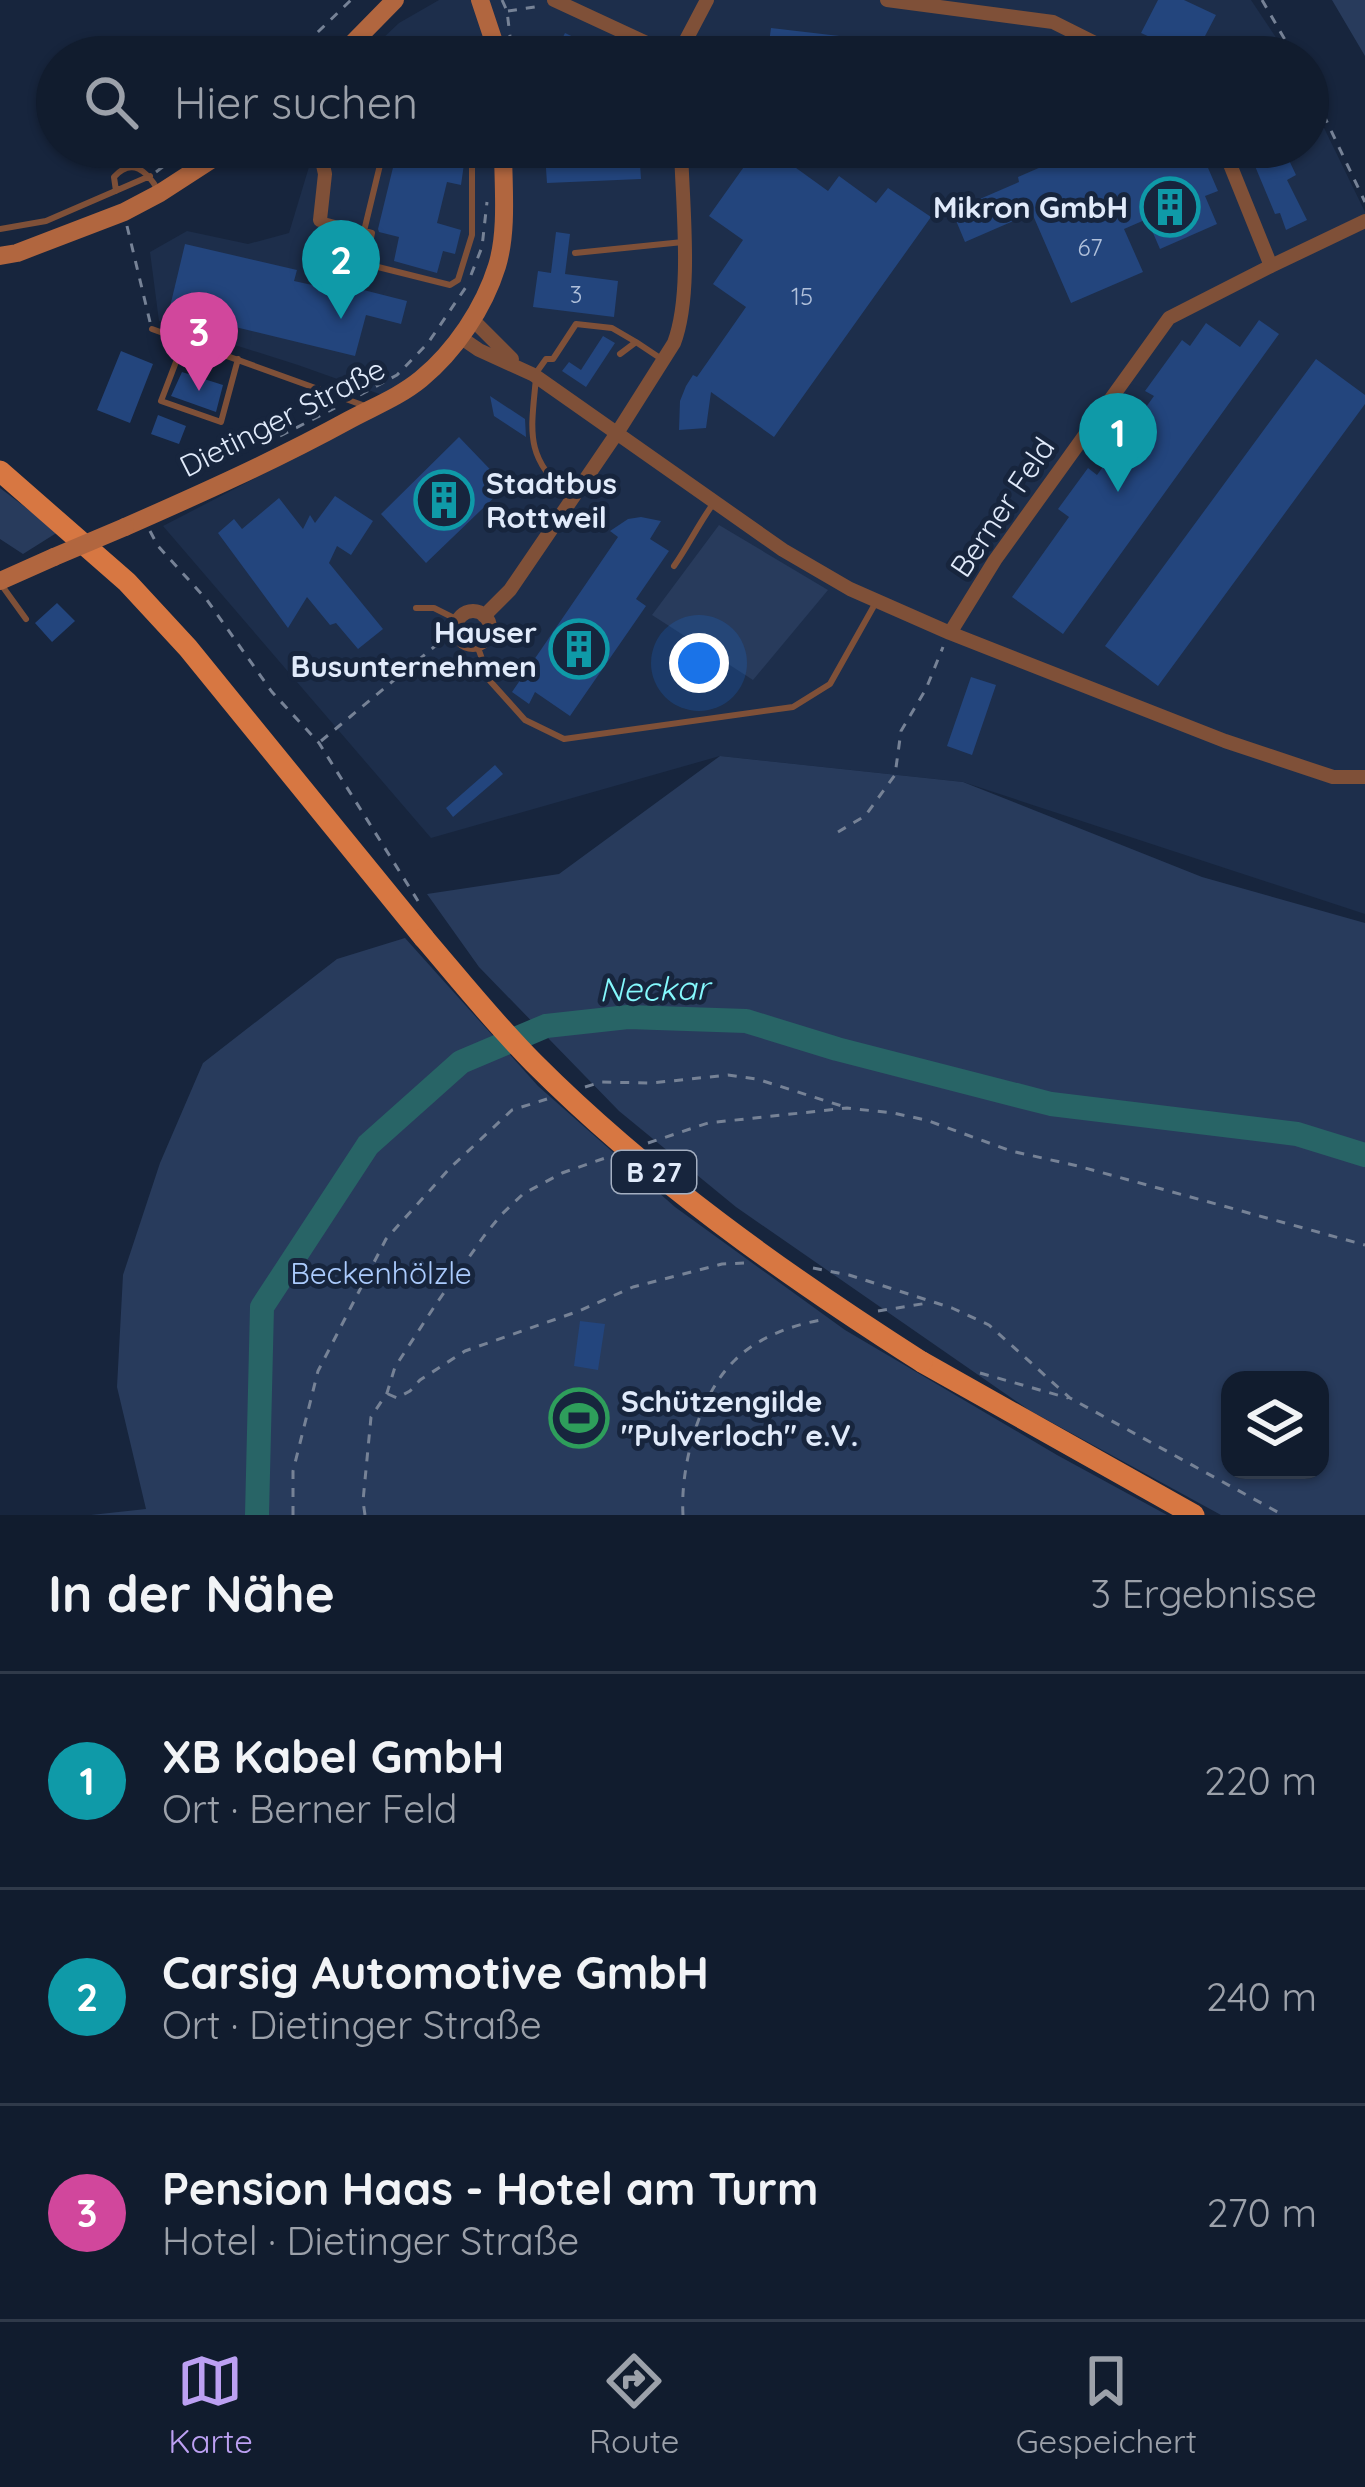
<!DOCTYPE html>
<html lang="de">
<meta charset="utf-8">
<style>
body{margin:0;font-family:Quicksand,sans-serif;background:#1e293a;color:#f1f3f6}
.controls{position:absolute;right:36px;bottom:36px;display:grid;overflow:hidden;border-radius:24px;box-shadow:0 3px 9px #0004}
.controls button{width:108px;height:108px;display:grid;place-items:center;padding:0;border:0;border-bottom:3px solid #303a4a;background:#111c2e;color:#f1f3f6;font:60px sans-serif}
.you{position:absolute;left:699px;top:663px;width:42px;height:42px;margin:-30px;border:9px solid #fff;border-radius:50%;background:#1a73e8;box-shadow:0 0 0 18px #1a73e833}
.badge{display:grid;place-items:center;width:78px;height:78px;border-radius:50%;background:#bca0f2;color:#fff;font-size:39px;font-weight:700}
.pin{position:absolute;translate:-50% -99px;filter:drop-shadow(0 3px 6px #0008)}
.pin::after{content:'';position:absolute;top:63px;width:42px;height:36px;background:inherit;clip-path:polygon(0 0,100% 0,50% 100%)}
.list{margin:0;padding:0;list-style:none}
h2{display:flex;justify-content:space-between;align-items:center;height:156px;margin:0;padding:0 48px;font-size:51px}
h2 small{font-size:39px;font-weight:400;color:#9ca1aa}
.list li{display:grid;grid-template-columns:78px 1fr auto;gap:36px;align-items:center;box-sizing:border-box;height:216px;padding:0 48px;border-top:3px solid #303a4a}
.list b{display:block;font-size:45px;white-space:nowrap}
.list p{margin:0;font-size:39px;white-space:nowrap;color:#9ca1aa}
.list em{font-size:39px;font-style:normal;color:#9ca1aa}
.icon{flex:none;width:66px;height:66px;fill:none;stroke:currentColor;stroke-width:2;stroke-linecap:round;stroke-linejoin:round}
.map{position:relative;flex:none;width:1365px;height:1515px;overflow:hidden}
.search{position:absolute;background:#111c2e;box-shadow:0 3px 9px #0004;left:36px;right:36px;top:36px;height:132px;display:flex;align-items:center;gap:30px;box-sizing:border-box;padding:0 42px;border-radius:66px;color:#9ca1aa;font-size:45px}
.sheet{height:804px;background:#111c2e}
nav{display:flex;justify-content:space-around;align-items:center;box-sizing:border-box;height:168px;border-top:3px solid #303a4a;background:#111c2e;font-size:33px;color:#9ca1aa}
nav a{display:grid;justify-items:center;gap:6px}
nav .on{color:#bca0f2}
.map>svg:first-child{display:block}
.built{fill:#1d2e4b}
.green{fill:#283b5c;fill-rule:evenodd}
.lines{fill:none;stroke-linecap:round;stroke-linejoin:round}
.river{stroke:#286466;stroke-width:24}
.building{fill:#23457d}
.path{stroke:#768296;stroke-width:3;stroke-dasharray:9 9;stroke-linecap:butt}
.lane{stroke:#7f5038;stroke-width:6}
.street{stroke:#7f5038;stroke-width:14}
.secondary{stroke:#b1663f;stroke-width:18}
.primary{stroke:#d77742;stroke-width:21}
.secondary-bridge{stroke:#b1663f;stroke-width:18}
.primary-bridge{stroke:#d77742;stroke-width:21}
.labels{text-anchor:middle;dominant-baseline:central;stroke-width:10;stroke-linejoin:round;paint-order:stroke}
.number-label{font-size:24px;fill:#b1c1db}
.shield{fill:#17253d;stroke:#a4afc1;stroke-width:3}
.shield-label{font-size:27px;font-weight:bold;fill:#e0eafa}
.poi-label{font-size:30px;font-weight:bold;fill:#e0eafa;stroke:#17253d;text-anchor:end}
.street-label{font-size:30px;fill:#e0eafa;stroke:#17253d}
.park-label{font-size:30px;fill:#abcbfd;stroke:#17253d}
.water-label{font-size:33px;font-style:italic;fill:#85f9fd;stroke:#17253d}
</style>
<div class="map">
<svg width="1365" height="1515" viewBox="0 0 1365 1515">
<rect width="100%" height="100%" fill="#17253d"/>
<path class="built" d="M 439,0 L 1251,0 L 1289,57 L 363,57 L 399,23 Z
M 1308,95 L 1365,212 L 1365,914 L 963,782 L 720,756 L 431,838 L 163,526 L 402,402 L 298,365 L 159,321 L 150,252 L 187,231 L 248,244 L 289,233 L 315,147 L 1308,147 Z"/>
<path class="green" d="M 1332,0 L 1365,0 L 1365,56 Z
M 0,488 L 58,532 L 23,554 L 0,539 Z
M 719,525 L 828,590 L 753,680 L 652,615 Z
M 720,756 L 963,782 L 1202,877 L 1365,923 L 1365,1515 L 1221,1515 L 1029,1410 L 736,1207 L 619,1111 L 479,967 L 427,894 L 559,874 ZM 1230,1380 L 1320,1380 L 1320,1470 L 1230,1470 Z
M 405,938 L 538,1086 L 675,1207 L 845,1330 L 1057,1455 L 1167,1515 L 91,1515 L 146,1509 L 117,1387 L 123,1275 L 160,1163 L 203,1063 L 337,959 Z"/>
<g class="lines">
<path class="river" d="M 257,1515 L 262,1307 L 368,1145 L 461,1062 L 546,1026 L 628,1017 L 746,1021 L 837,1049 L 1051,1104 L 1297,1134 L 1365,1155"/>
</g>
<path class="building" d="M 1158,0 L 1184,0 L 1216,15 L 1194,57 L 1141,33 Z
M 771,28 L 848,37 L 845,57 L 767,57 Z
M 565,33 L 597,48 L 593,57 L 568,57 L 556,51 Z
M 886,42 L 947,50 L 947,57 L 884,57 Z
M 398,147 L 455,147 L 452,161 L 464,164 L 461,185 L 447,182 L 437,223 L 461,230 L 455,254 L 443,251 L 437,273 L 394,261 L 399,237 L 379,232 L 378,229 Z
M 758,147 L 767,147 L 828,191 L 839,176 L 876,203 L 888,188 L 931,217 L 774,437 L 711,392 L 706,428 L 679,430 L 680,401 L 686,386 L 693,375 L 697,377 L 746,307 L 713,284 L 743,240 L 709,216 Z
M 1087,147 L 1199,147 L 1218,191 L 1205,196 L 1217,224 L 1160,249 L 1147,219 L 1124,229 L 1143,272 L 1071,303 L 1032,213 L 965,242 L 952,211 L 1019,182 L 1018,177 Z
M 1247,147 L 1267,147 L 1276,162 L 1288,158 L 1296,175 L 1287,180 L 1307,220 L 1286,230 L 1280,213 L 1275,214 Z
M 639,149 L 641,179 L 547,183 L 545,154 Z
M 556,232 L 570,234 L 565,274 L 618,281 L 614,317 L 533,307 L 538,271 L 551,273 Z
M 185,244 L 297,270 L 294,281 L 326,288 L 328,281 L 407,301 L 401,324 L 366,315 L 355,356 L 169,311 Z
M 1259,320 L 1279,334 L 1063,634 L 1012,597 L 1069,517 L 1058,509 L 1088,468 L 1097,475 L 1154,396 L 1145,391 L 1182,340 L 1190,346 L 1206,323 L 1240,347 Z
M 603,336 L 615,343 L 586,387 L 562,371 L 569,362 L 581,370 Z
M 121,351 L 153,364 L 130,423 L 97,410 Z
M 1316,359 L 1365,395 L 1365,404 L 1158,686 L 1105,646 Z
M 182,372 L 223,385 L 216,412 L 171,396 Z
M 490,396 L 525,419 L 526,437 L 494,416 Z
M 158,415 L 186,426 L 179,444 L 151,434 Z
M 459,437 L 506,486 L 426,563 L 381,514 Z
M 335,496 L 373,521 L 351,555 L 337,546 L 329,563 L 383,629 L 358,649 L 336,623 L 330,625 L 307,597 L 288,628 L 218,533 L 234,519 L 242,529 L 279,498 L 303,529 L 310,515 L 315,523 Z
M 641,517 L 661,521 L 650,539 L 669,551 L 636,599 L 646,606 L 570,716 L 535,692 L 529,704 L 512,692 L 618,537 L 610,531 L 628,519 Z
M 57,603 L 75,621 L 52,642 L 35,623 Z
M 971,677 L 996,685 L 972,755 L 947,746 Z
M 495,765 L 503,774 L 453,817 L 446,808 Z
M 580,1321 L 605,1324 L 598,1370 L 574,1366 Z"/>
<g class="lines">
<path class="path" d="M 502,0 L 507,11 L 510,36
M 1262,0 L 1295,57
M 508,11 L 541,6
M 292,57 L 351,0
M 1308,82 L 1365,202
M 156,172 L 189,147
M 127,226 L 150,322
M 471,275 L 482,247 L 487,202
M 360,395 L 397,375 L 428,343 L 468,284
M 280,436 L 335,408
M 150,531 L 158,546 L 207,600 L 272,692 L 319,743 L 418,901
M 321,741 L 434,647 L 458,636
M 838,832 L 865,816 L 895,775 L 901,731 L 926,689 L 943,647
M 585,1087 L 601,1082 L 652,1083 L 728,1075 L 757,1079 L 845,1107
M 648,1143 L 708,1123 L 847,1108 L 893,1113 L 926,1120 L 1011,1151 L 1078,1166 L 1365,1245
M 813,1268 L 849,1275 L 952,1308 L 989,1325 L 1070,1398 L 1283,1515
M 878,1311 L 928,1303
M 980,1373 L 1068,1398
M 388,1394 L 397,1398 L 410,1391 L 420,1380 L 465,1351 L 579,1311 L 633,1287 L 722,1264 L 744,1263
M 293,1515 L 293,1471 L 318,1371 L 386,1239 L 450,1168 L 512,1110 L 547,1099
M 365,1515 L 363,1501 L 371,1417 L 387,1393 L 395,1367 L 436,1304 L 484,1236 L 501,1215 L 523,1194 L 562,1173 L 611,1156
M 683,1515 C 680,1467 699,1394 735,1360 C 759,1336 795,1324 827,1319"/>
<path class="lane" d="M 322,155 L 333,153 L 354,158 L 357,147
M 354,158 L 380,165 L 364,231
M 116,191 L 114,177 C 132,157 147,171 158,190
M 323,220 L 372,233 L 366,264 L 450,285 L 458,280 L 472,235 L 472,147
M 0,229 L 46,221 L 150,176
M 575,253 L 683,242
M 152,329 L 368,407
M 184,341 L 161,401 L 221,422 L 238,359
M 620,354 L 636,342 L 660,358
M 536,373 L 546,359 L 553,359 L 576,324 L 612,328 L 636,342
M 536,378 C 531,432 524,457 569,496
M 674,566 C 688,546 698,525 713,504
M 0,583 L 26,619
M 416,608 L 434,608 L 458,620
M 477,645 L 490,681 L 525,720 L 564,739 L 793,707 L 830,684 L 875,604"/>
<path class="street" d="M 554,0 L 677,57
M 887,0 L 1053,22 L 1123,57
M 677,57 L 707,0
M 319,147 L 325,174 L 320,220
M 1271,266 L 1365,221
M 472,319 L 512,359
M 460,337 L 479,350 L 534,375 L 783,550 L 850,589 L 950,633 L 1225,741 L 1333,777 L 1365,777
M456 628a17 17 0 1 1 34 0a17 17 0 1 1-34 0Z
M 484,616 L 510,590 L 619,430 L 674,343 C 693,293 682,202 681,147
M 950,633 L 995,560 L 1169,318 L 1271,266 L 1223,147"/>
<path class="secondary" d="M 480,0 L 499,57
M 339,57 L 395,0
M 0,256 L 17,253 L 124,212 L 160,193 L 231,147
M 125,527 C 200,494 276,460 349,420 C 373,407 399,397 421,379 C 455,351 484,308 497,266 C 508,230 503,185 503,147
M 0,581 L 54,557"/>
<path class="primary" d="M 0,471 L 127,582 L 188,648 L 424,938
M 922,1362 L 1194,1515"/>
<path class="secondary-bridge" d="M 54,557 L 125,527"/>
<path class="primary-bridge" d="M 424,938 C 460,980 495,1024 534,1063 C 650,1179 784,1274 922,1362"/>
</g>
<defs>
<symbol id="building-ring" viewBox="-11 -11 22 22"><circle r="9.5" fill="#17253d" stroke="#0f9aa8" stroke-width="1.5"/><path d="M-4-6H4V6H1V3H-1V6H-4ZM-2.5-4.3h1.7v1.8h-1.7ZM.8-4.3h1.7v1.8H.8ZM-2.5-1h1.7V.8h-1.7ZM.8-1h1.7V.8H.8Z" fill="#0f9aa8"/></symbol>
<symbol id="stadium-ring" viewBox="-11 -11 22 22"><circle r="9.5" fill="#17253d" stroke="#2e9e5b" stroke-width="1.5"/><path d="M0-5a6.5 5 0 1 0 0 10a6.5 5 0 1 0 0-10ZM-3.5-1.8h7v3.6h-7Z" fill="#2e9e5b"/></symbol>
</defs>
<g fill-rule="evenodd">
<use href="#building-ring" x="1137" y="174" width="66" height="66"/>
<use href="#building-ring" x="411" y="467" width="66" height="66"/>
<use href="#building-ring" x="546" y="616" width="66" height="66"/>
<use href="#stadium-ring" x="546" y="1385" width="66" height="66"/>
</g>
<g class="labels">
<g class="number-label">
<text x="1090" y="247">67</text>
<text x="576" y="294">3</text>
<text x="802" y="296">15</text>
</g>
<rect class="shield" x="612" y="1151" width="84" height="42" rx="9"/>
<g class="shield-label">
<text x="654" y="1172">B 27</text>
</g>
<g class="poi-label">
<text x="1128" y="207">Mikron GmbH</text>
<text x="486" y="483" text-anchor="start">Stadtbus<tspan x="486" dy="34">Rottweil</tspan></text>
<text x="537" y="632">Hauser<tspan x="537" dy="34">Busunternehmen</tspan></text>
<text x="621" y="1401" text-anchor="start">Schützengilde<tspan x="621" dy="34">"Pulverloch" e.V.</tspan></text>
</g>
<g class="street-label">
<text transform="translate(282 417) rotate(-27)">Dietinger Straße</text>
<text transform="translate(1002 507) rotate(-56)">Berner Feld</text>
</g>
<g class="park-label">
<text x="381" y="1273">Beckenhölzle</text>
</g>
<g class="water-label">
<text transform="translate(654 988) rotate(-1)">Neckar</text>
</g>
</g>
</svg>
<div class="controls">
<button><svg class="icon" aria-label="layers" viewBox="0 0 24 24"><path d="M12 4l9 5-9 5-9-5zM3 14l9 5 9-5"/></svg></button>
</div>
<div class="you"></div>
<div class="pin badge" style="left:1118px;top:492px;background:#0f9aa8">1</div>
<div class="pin badge" style="left:341px;top:319px;background:#0f9aa8">2</div>
<div class="pin badge" style="left:199px;top:391px;background:#d1479c">3</div>
<div class="search"><svg class="icon" aria-label="search" viewBox="0 0 24 24"><circle cx="10" cy="10" r="6"/><path d="M15 15l6 6"/></svg>Hier suchen</div>
</div>
<section class="sheet">
<h2>In der Nähe<small>3 Ergebnisse</small></h2>
<ul class="list">
<li><span class="badge" style="background:#0f9aa8">1</span><div><b>XB Kabel GmbH</b><p>Ort · Berner Feld</p></div><em>220 m</em></li>
<li><span class="badge" style="background:#0f9aa8">2</span><div><b>Carsig Automotive GmbH</b><p>Ort · Dietinger Straße</p></div><em>240 m</em></li>
<li><span class="badge" style="background:#d1479c">3</span><div><b>Pension Haas - Hotel am Turm</b><p>Hotel · Dietinger Straße</p></div><em>270 m</em></li>
</ul>
</section>
<nav>
<a class="on"><svg class="icon" aria-label="map" viewBox="0 0 24 24"><path d="M3 6l6-2 6 2 6-2v14l-6 2-6-2-6 2zM9 4v14M15 6v14"/></svg>Karte</a>
<a><svg class="icon" aria-label="directions" viewBox="0 0 24 24"><path d="M12 3l9 9-9 9-9-9zM9 14v-3h6M13 9l2 2-2 2"/></svg>Route</a>
<a><svg class="icon" aria-label="saved" viewBox="0 0 24 24"><path d="M7 4h10v16l-5-4-5 4z"/></svg>Gespeichert</a>
</nav>
